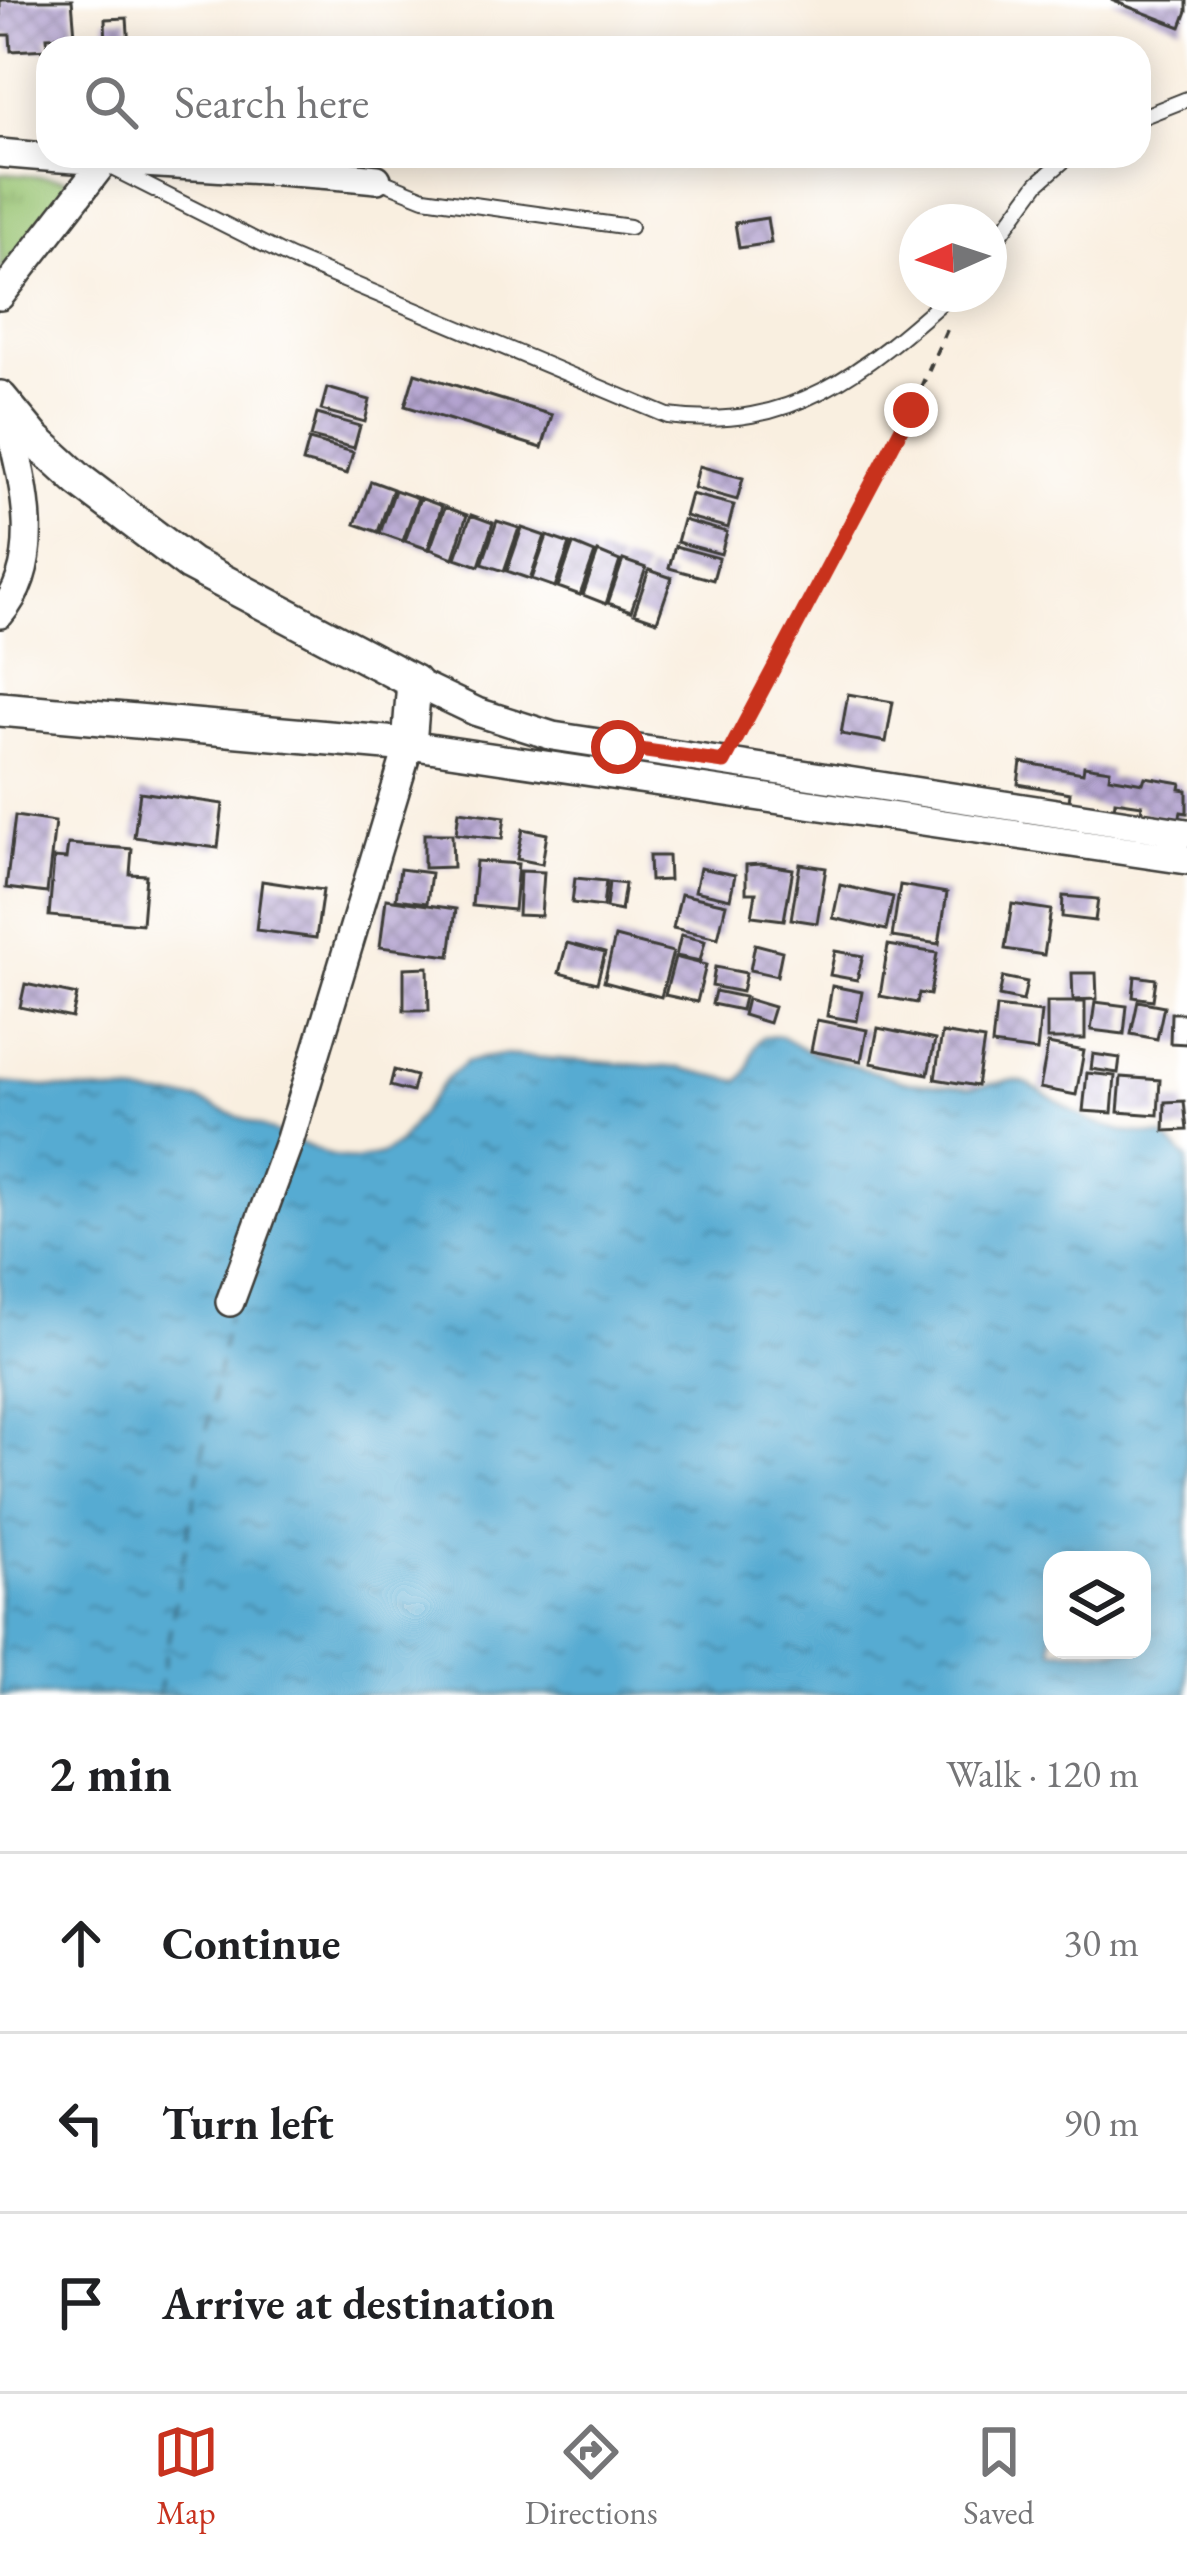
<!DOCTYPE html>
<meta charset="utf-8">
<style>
body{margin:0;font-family:"EB Garamond",serif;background:#f2f2f2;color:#202124}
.controls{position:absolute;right:36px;bottom:36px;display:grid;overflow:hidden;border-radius:24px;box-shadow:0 6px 30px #0003}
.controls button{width:108px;height:108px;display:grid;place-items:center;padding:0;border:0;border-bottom:3px solid #e0e0e0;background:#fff;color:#202124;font:60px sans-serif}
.compass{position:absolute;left:899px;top:204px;width:108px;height:108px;border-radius:50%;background:#fff;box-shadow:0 6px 30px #0003;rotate:267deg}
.stop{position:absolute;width:36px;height:36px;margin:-27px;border:9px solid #c8321e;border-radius:50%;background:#fff}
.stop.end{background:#c8321e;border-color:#fff;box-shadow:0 3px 12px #0008}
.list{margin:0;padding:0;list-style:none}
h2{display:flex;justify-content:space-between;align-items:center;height:156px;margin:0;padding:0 48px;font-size:51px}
h2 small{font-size:39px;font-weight:400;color:#757577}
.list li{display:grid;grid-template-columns:78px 1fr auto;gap:36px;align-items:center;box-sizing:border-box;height:180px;padding:0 48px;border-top:3px solid #e0e0e0}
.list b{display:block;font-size:45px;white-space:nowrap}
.list em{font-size:39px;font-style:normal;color:#757577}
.icon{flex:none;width:66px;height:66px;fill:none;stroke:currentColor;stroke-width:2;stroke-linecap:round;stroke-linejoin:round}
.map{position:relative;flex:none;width:1187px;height:1695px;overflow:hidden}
.search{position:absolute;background:#fff;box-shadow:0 6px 30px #0003;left:36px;right:36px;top:36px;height:132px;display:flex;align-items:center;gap:30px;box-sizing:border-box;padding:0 42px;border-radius:36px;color:#757577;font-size:45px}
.sheet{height:696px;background:#fff}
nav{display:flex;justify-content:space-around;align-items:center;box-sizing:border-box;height:168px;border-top:3px solid #e0e0e0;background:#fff;font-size:33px;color:#757577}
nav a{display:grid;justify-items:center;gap:6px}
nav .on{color:#c8321e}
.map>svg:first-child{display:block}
.grass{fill:url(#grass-tufts);stroke:#596f46;stroke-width:3}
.water{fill:url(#water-ripples);stroke:#396477;stroke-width:3;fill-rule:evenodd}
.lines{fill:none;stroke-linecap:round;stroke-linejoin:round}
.ferry{stroke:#365c6e;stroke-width:3;stroke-dasharray:15 12;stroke-linecap:butt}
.building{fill:url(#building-cross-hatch)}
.service-casing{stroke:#3d3c39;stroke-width:18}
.minor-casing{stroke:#3d3c39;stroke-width:32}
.tertiary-casing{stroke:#3d3c39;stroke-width:38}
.path{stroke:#3d3c39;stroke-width:4.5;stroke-dasharray:9 9;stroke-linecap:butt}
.service{stroke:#fff;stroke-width:14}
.minor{stroke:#fff;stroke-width:27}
.tertiary{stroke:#fff;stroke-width:33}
.route{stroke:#c8321e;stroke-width:15}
</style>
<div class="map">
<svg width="1187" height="1695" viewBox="0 0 1187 1695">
<defs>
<pattern id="grass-tufts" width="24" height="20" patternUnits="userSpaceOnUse" patternTransform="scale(3)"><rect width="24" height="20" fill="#96c270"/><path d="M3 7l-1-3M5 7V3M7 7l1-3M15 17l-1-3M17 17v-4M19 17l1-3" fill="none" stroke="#81a660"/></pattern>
<pattern id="water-ripples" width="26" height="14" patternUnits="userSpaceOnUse" patternTransform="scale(3)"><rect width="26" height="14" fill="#56abd2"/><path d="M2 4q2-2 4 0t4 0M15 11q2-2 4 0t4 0" fill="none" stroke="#468aaa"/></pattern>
<pattern id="building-cross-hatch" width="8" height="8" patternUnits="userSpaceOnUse" patternTransform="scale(3)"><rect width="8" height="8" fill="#b2a2cf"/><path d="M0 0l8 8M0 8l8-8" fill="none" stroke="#9083a7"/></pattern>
</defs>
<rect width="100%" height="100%" fill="#fff"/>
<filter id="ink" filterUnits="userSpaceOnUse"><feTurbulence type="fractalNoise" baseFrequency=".00833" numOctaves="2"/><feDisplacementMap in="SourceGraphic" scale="24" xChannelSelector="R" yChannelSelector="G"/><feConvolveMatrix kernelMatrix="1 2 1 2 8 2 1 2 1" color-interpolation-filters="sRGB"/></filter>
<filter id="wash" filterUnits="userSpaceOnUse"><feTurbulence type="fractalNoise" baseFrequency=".004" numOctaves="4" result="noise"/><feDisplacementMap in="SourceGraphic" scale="48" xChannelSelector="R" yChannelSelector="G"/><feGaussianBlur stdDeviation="2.7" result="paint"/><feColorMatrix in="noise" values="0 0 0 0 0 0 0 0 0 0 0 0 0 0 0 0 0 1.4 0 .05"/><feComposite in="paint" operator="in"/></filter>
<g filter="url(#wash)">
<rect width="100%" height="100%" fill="#f9efe0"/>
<path class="grass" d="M 0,173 L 66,179 L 64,203 L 0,272 Z"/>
<path class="water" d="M 781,1036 L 813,1054 L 908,1082 L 969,1088 L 1014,1080 L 1026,1083 L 1092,1122 L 1127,1132 L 1163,1136 L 1187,1159 L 1187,1695 L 0,1695 L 0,1083 L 198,1100 L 329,1155 L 355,1160 L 381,1154 L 398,1144 L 446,1079 L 466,1062 L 483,1058 L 503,1055 L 680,1068 L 738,1081 C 755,1071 747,1051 762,1037 ZM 1052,1560 L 1142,1560 L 1142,1650 L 1052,1650 Z"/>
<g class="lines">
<path class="ferry" d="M 158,1695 L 228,1316"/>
</g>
<g id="blocks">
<path class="building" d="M 0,0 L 72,0 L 75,36 L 47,37 L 48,49 L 11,51 L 10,35 L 0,35 Z
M 1111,0 L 1187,0 L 1187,11 L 1181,27 Z
M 127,18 L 129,48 L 106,48 L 105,19 Z
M 767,218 L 771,243 L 739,248 L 735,223 Z
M 415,373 L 552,415 L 542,448 L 405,406 Z
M 327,388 L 370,400 L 365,422 L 321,410 Z
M 317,414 L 360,426 L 354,448 L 311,437 Z
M 309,440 L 353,452 L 347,474 L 303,462 Z
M 699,466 L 743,478 L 737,500 L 694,488 Z
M 371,481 L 393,489 L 378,532 L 355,524 Z
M 395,490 L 418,498 L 403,541 L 380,533 Z
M 691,494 L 734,505 L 728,528 L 685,516 Z
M 420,498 L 442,506 L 428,549 L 405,541 Z
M 445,507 L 467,515 L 453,558 L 430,549 Z
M 471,515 L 493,523 L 479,566 L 456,558 Z
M 683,520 L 727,532 L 721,554 L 677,542 Z
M 497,521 L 519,528 L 504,571 L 482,564 Z
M 522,528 L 545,536 L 530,579 L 507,571 Z
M 547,536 L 570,544 L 555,587 L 532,579 Z
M 573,544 L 595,553 L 580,595 L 558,587 Z
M 675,546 L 719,558 L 713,580 L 669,568 Z
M 598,552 L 620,561 L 606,604 L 583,595 Z
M 623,560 L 646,568 L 631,611 L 608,603 Z
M 649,570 L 672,578 L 657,621 L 634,613 Z
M 848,694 L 893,702 L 886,742 L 841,734 Z
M 1021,762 L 1083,773 L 1084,766 L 1110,770 L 1109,777 L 1143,783 L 1145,777 L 1181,783 L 1180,789 L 1187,790 L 1187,813 L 1181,812 L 1179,820 L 1141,813 L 1142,805 L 1115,801 L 1114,809 L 1069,802 L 1070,793 L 1018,784 Z
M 140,792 L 223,804 L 218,848 L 134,837 Z
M 459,811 L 505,817 L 502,839 L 456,834 Z
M 15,816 L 55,822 L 47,893 L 6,888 Z
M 523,829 L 547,834 L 542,864 L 517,859 Z
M 424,834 L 452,834 L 453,867 L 424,868 Z
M 68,844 L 132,849 L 130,874 L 146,875 L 142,924 L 49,916 L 54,858 L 66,859 Z
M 649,856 L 668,856 L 669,880 L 650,881 Z
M 476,861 L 518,864 L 514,910 L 472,906 Z
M 761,864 L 793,869 L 784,920 L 752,916 L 756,893 L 746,893 L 746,865 Z
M 800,864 L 826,868 L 817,923 L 791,919 Z
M 700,868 L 735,875 L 730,899 L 695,891 Z
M 400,869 L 431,873 L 427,903 L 396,899 Z
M 520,871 L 544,872 L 541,916 L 518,915 Z
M 575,878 L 606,881 L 603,907 L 572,903 Z
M 262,881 L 323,890 L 316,938 L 256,930 Z
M 609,882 L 625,884 L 621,911 L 606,908 Z
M 840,885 L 893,897 L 886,930 L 833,918 Z
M 900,885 L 947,893 L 939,944 L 892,937 Z
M 681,894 L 726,904 L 718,938 L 673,928 Z
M 1063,896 L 1098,899 L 1095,921 L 1062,917 Z
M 386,899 L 456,909 L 450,956 L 380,947 Z
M 1012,904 L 1051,910 L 1044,955 L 1005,949 Z
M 681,935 L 705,941 L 700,961 L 676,956 Z
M 615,937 L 673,952 L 661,997 L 604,982 Z
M 567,943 L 605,953 L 597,983 L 559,973 Z
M 755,944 L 782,951 L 777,976 L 750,970 Z
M 888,945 L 937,953 L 930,995 L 919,993 L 917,1003 L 880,996 Z
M 835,951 L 863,956 L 857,980 L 830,975 Z
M 675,957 L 706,965 L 697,1002 L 665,995 Z
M 428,967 L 429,1010 L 404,1010 L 404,968 Z
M 715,967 L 746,973 L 742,992 L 712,986 Z
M 1072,973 L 1096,973 L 1097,999 L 1073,1000 Z
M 1135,976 L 1156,979 L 1153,1000 L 1133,997 Z
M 1003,977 L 1027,982 L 1023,1001 L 999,996 Z
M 25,984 L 77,995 L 72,1018 L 20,1007 Z
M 832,986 L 862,992 L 857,1021 L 827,1016 Z
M 715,991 L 744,997 L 741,1010 L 712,1004 Z
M 747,999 L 774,1007 L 769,1023 L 743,1015 Z
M 1138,1001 L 1164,1006 L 1157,1039 L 1131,1034 Z
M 1047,1002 L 1085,1002 L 1085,1039 L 1047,1039 Z
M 1095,1002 L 1127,1006 L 1124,1034 L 1091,1030 Z
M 996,1007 L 1041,1012 L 1037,1051 L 992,1045 Z
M 1171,1013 L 1187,1013 L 1187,1044 L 1170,1043 Z
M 817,1020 L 867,1030 L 861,1061 L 811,1051 Z
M 878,1028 L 935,1040 L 928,1074 L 871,1063 Z
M 942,1033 L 984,1040 L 977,1086 L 935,1079 Z
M 1048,1044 L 1084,1051 L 1076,1095 L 1040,1088 Z
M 1093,1054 L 1120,1058 L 1118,1073 L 1091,1069 Z
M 394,1070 L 416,1076 L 412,1092 L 390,1086 Z
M 1087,1073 L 1115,1076 L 1112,1113 L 1083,1111 Z
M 1121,1077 L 1160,1080 L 1158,1115 L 1118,1112 Z
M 1184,1101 L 1187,1130 L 1164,1131 L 1165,1102 Z"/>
</g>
</g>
<g filter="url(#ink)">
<use href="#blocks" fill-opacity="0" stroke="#3d3c39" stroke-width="3"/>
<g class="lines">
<defs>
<path id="service" d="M 1139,118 L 1187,99
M 112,168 L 289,257 L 668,416 C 791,433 864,371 951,294
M 377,179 L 424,198 L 630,227
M 989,250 L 1038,183 L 1069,156"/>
<path id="minor" d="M 0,153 C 126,165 252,166 377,179
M 0,296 L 103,163
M 0,614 C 49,558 20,471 5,407
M 414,682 L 477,712 L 553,736 L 1187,833
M 230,1302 L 290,1139 L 409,745 L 1187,860"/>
<path id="tertiary" d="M 0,398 L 34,439 L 79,480 L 190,564 L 414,682 L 409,745 L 0,709"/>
</defs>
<use href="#service" class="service-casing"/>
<use href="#minor" class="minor-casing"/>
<use href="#tertiary" class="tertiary-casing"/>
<path class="path" d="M 737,738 L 911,410 L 948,327"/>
<use href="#service" class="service"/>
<use href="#minor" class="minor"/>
<use href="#tertiary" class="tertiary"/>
</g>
</g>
<g class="lines" filter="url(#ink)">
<path class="route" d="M 618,747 L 724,762 L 911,410"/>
</g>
</svg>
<div class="controls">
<button><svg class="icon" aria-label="layers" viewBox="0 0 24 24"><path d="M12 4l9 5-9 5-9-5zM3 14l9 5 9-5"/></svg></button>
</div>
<svg class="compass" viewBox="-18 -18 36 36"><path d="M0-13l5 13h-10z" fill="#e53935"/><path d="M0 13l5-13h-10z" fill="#757577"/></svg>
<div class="stop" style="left:618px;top:747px"></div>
<div class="stop end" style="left:911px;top:410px"></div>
<div class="search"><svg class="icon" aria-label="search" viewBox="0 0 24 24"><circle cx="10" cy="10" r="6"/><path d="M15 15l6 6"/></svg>Search here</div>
</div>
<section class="sheet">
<h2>2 min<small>Walk · 120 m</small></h2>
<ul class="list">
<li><svg class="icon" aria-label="ahead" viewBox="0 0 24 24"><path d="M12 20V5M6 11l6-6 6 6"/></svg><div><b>Continue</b></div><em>30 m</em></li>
<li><svg class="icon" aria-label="left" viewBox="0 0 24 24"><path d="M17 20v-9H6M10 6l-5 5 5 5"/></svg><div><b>Turn left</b></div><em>90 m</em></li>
<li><svg class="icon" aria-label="arrive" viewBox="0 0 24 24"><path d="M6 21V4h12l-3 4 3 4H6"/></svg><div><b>Arrive at destination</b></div></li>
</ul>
</section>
<nav>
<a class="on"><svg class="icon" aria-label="map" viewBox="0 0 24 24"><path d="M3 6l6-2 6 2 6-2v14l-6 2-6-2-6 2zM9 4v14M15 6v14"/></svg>Map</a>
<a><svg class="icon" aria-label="directions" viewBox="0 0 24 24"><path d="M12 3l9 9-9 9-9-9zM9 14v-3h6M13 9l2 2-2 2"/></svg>Directions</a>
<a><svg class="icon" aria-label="saved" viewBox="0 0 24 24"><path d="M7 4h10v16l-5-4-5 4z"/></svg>Saved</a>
</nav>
